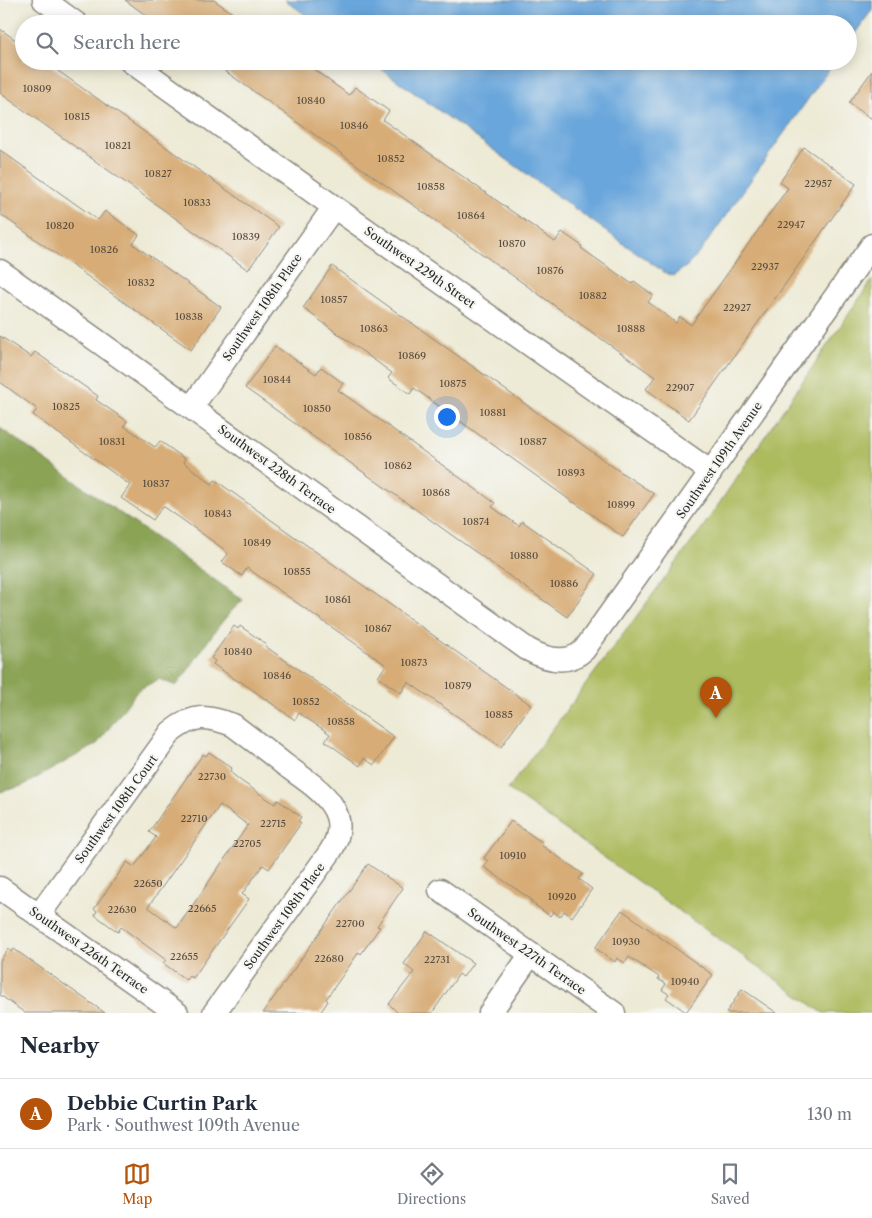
<!DOCTYPE html>
<meta charset="utf-8">
<style>
body{margin:0;font-family:"Libre Caslon Text",serif;background:#f2f2f3;color:#1f2937}
.you{position:absolute;left:446px;top:416px;width:18px;height:18px;margin:-12px;border:4px solid #fff;border-radius:50%;background:#1a73e8;box-shadow:0 0 0 8px #1a73e833}
.badge{display:grid;place-items:center;width:32px;height:32px;border-radius:50%;background:#b45309;color:#fff;font-size:16px;font-weight:700}
.pin{position:absolute;translate:-50% -41px;filter:drop-shadow(0 1px 2px #0008)}
.pin::after{content:'';position:absolute;top:26px;width:18px;height:15px;background:inherit;clip-path:polygon(0 0,100% 0,50% 100%)}
.list{margin:0;padding:0;list-style:none}
h2{display:flex;justify-content:space-between;align-items:center;height:65px;margin:0;padding:0 20px;font-size:21px}
h2 small{font-size:16px;font-weight:400;color:#747a83}
.list li{display:grid;grid-template-columns:32px 1fr auto;gap:15px;align-items:center;box-sizing:border-box;height:70px;padding:0 20px;border-top:1px solid #e0e1e3}
.list b{display:block;font-size:19px;white-space:nowrap}
.list p{margin:0;font-size:16px;white-space:nowrap;color:#747a83}
.list em{font-size:16px;font-style:normal;color:#747a83}
.icon{flex:none;width:28px;height:28px;fill:none;stroke:currentColor;stroke-width:2;stroke-linecap:round;stroke-linejoin:round}
.map{position:relative;flex:none;width:872px;height:1013px;overflow:hidden}
.search{position:absolute;background:#fff;box-shadow:0 2px 12px #0003;left:15px;right:15px;top:15px;height:55px;display:flex;align-items:center;gap:12px;box-sizing:border-box;padding:0 18px;border-radius:28px;color:#747a83;font-size:19px}
.sheet{height:135px;background:#fff}
nav{display:flex;justify-content:space-around;align-items:center;box-sizing:border-box;height:70px;border-top:1px solid #e0e1e3;background:#fff;font-size:14px;color:#747a83}
nav a{display:grid;justify-items:center;gap:2px}
nav .on{color:#b45309}
.map>svg:first-child{display:block}
.green{fill:#adbb5e;stroke:#6c7344}
.forest{fill:#8aa355;stroke:#5a6740}
.water{fill:#69a6db;stroke:#4a6883}
.building{fill:#d7ac76;fill-rule:evenodd}
.lines{fill:none;stroke-linecap:round;stroke-linejoin:round}
.minor-casing{stroke:#8c8a80;stroke-width:25}
.minor{stroke:#fff;stroke-width:22}
.labels{text-anchor:middle;dominant-baseline:central;stroke-width:4.5;stroke-linejoin:round;paint-order:stroke}
.number-label{font-size:10px;fill:#564b3e}
.street-label{font-size:12px;fill:#2b2b2b;stroke:#f6f6f2}
</style>
<div class="map">
<svg width="872" height="1013" viewBox="0 0 872 1013">
<rect width="100%" height="100%" fill="#f6f6f2"/>
<filter id="ink" filterUnits="userSpaceOnUse"><feTurbulence type="fractalNoise" baseFrequency=".02" numOctaves="2"/><feDisplacementMap in="SourceGraphic" scale="10" xChannelSelector="R" yChannelSelector="G"/><feConvolveMatrix kernelMatrix="1 2 1 2 8 2 1 2 1" color-interpolation-filters="sRGB"/></filter>
<filter id="wash" filterUnits="userSpaceOnUse"><feTurbulence type="fractalNoise" baseFrequency=".0096" numOctaves="4" result="noise"/><feDisplacementMap in="SourceGraphic" scale="20" xChannelSelector="R" yChannelSelector="G"/><feGaussianBlur stdDeviation="1.12" result="paint"/><feColorMatrix in="noise" values="0 0 0 0 0 0 0 0 0 0 0 0 0 0 0 0 0 1.4 0 .05"/><feComposite in="paint" operator="in"/></filter>
<g filter="url(#wash)">
<rect width="100%" height="100%" fill="#edead5"/>
<path class="green" d="M 872,280 L 872,1013 L 823,1013 L 508,789 L 703,527 Z"/>
<path class="forest" d="M 0,428 L 243,600 C 214,625 200,657 176,686 L 159,679 L 138,690 L 97,744 L 22,786 L 0,792 Z"/>
<path class="water" d="M 285,0 L 872,0 L 872,10 L 848,43 L 848,24 L 318,24 Z
M 370,61 L 835,61 L 700,252 L 687,266 L 673,276 L 664,272 L 624,244 Z"/>
<g id="blocks">
<path class="building" d="M 125,0 L 214,0 L 248,24 L 158,24 Z
M 0,29 L 24,46 L 24,61 L 44,61 L 279,227 L 248,270 L 0,93 Z
M 211,61 L 302,61 L 349,95 L 355,87 L 389,111 L 383,120 L 555,242 L 562,232 L 582,246 L 581,248 L 632,284 L 634,281 L 653,295 L 648,302 L 676,323 L 680,317 L 691,325 L 788,188 L 780,182 L 804,147 L 856,184 L 689,420 L 646,389 L 655,377 Z
M 872,71 L 872,119 L 849,103 Z
M 0,150 L 98,220 L 105,211 L 139,235 L 133,244 L 221,307 L 191,350 L 0,214 Z
M 332,266 L 619,471 L 654,494 L 623,537 L 574,502 L 574,503 L 414,388 L 410,394 L 388,378 L 392,373 L 303,308 Z
M 0,336 L 31,357 L 35,352 L 98,396 L 96,400 L 127,421 L 124,426 L 155,447 L 160,441 L 185,459 L 183,462 L 212,484 L 215,480 L 531,705 L 501,747 L 408,682 L 401,693 L 378,677 L 386,665 L 247,568 L 242,576 L 222,562 L 228,554 L 225,550 L 163,506 L 153,520 L 121,498 L 130,485 L 33,415 L 37,409 L 0,382 Z
M 275,346 L 316,374 L 321,367 L 343,383 L 338,390 L 495,503 L 492,507 L 519,526 L 522,521 L 597,574 L 567,617 L 245,388 Z
M 234,626 L 238,629 L 240,626 L 266,644 L 265,646 L 394,737 L 374,765 L 364,758 L 360,766 L 325,741 L 330,734 L 299,713 L 295,720 L 240,681 L 239,682 L 213,664 L 215,661 L 211,658 Z
M 209,752 L 232,768 L 230,772 L 241,781 L 275,804 L 278,800 L 301,817 L 298,821 L 301,823 L 269,869 L 263,865 L 242,894 L 249,899 L 193,978 L 189,976 L 186,980 L 163,963 L 166,960 L 132,935 L 121,927 L 118,932 L 95,915 L 97,911 L 94,909 L 127,862 L 134,867 L 156,837 L 149,832 L 203,754 L 206,756 ZM 220,805 L 248,825 L 177,928 L 148,907 Z
M 511,821 L 543,843 L 541,845 L 583,874 L 579,879 L 592,889 L 572,917 L 564,911 L 560,917 L 553,911 L 550,916 L 531,902 L 532,900 L 484,867 L 488,861 L 484,858 Z
M 368,864 L 403,888 L 377,926 L 380,927 L 361,954 L 359,952 L 326,999 L 328,1001 L 320,1013 L 263,1013 Z
M 622,910 L 713,975 L 686,1012 L 666,998 L 669,994 L 662,990 L 666,984 L 658,979 L 659,977 L 629,957 L 625,963 L 617,958 L 615,962 L 595,948 Z
M 427,931 L 473,963 L 463,977 L 459,974 L 432,1013 L 398,1013 L 389,1004 L 414,972 L 404,964 Z
M 8,949 L 12,952 L 14,949 L 105,1013 L 25,1013 L 0,995 L 0,961 Z
M 742,989 L 777,1013 L 726,1013 Z"/>
</g>
</g>
<g filter="url(#ink)">
<use href="#blocks" fill-opacity="0" stroke="#8c8a80" stroke-width="1"/>
<g class="lines">
<defs>
<path id="minor" d="M 44,0 L 77,24
M 130,61 L 334,207 L 711,472
M 0,271 L 527,649 C 545,659 567,666 584,650 L 872,245
M 191,408 L 334,207
M 0,888 L 177,1013
M 440,890 L 614,1013
M 39,915 L 171,732 C 194,714 206,715 233,725 C 250,738 268,751 285,765 C 314,786 357,810 330,852 L 214,1013
M 490,1013 L 531,954"/>
</defs>
<use href="#minor" class="minor-casing"/>
<use href="#minor" class="minor"/>
</g>
</g>
<g class="labels">
<g class="number-label">
<text x="37" y="88">10809</text>
<text x="311" y="100">10840</text>
<text x="77" y="116">10815</text>
<text x="354" y="125">10846</text>
<text x="118" y="145">10821</text>
<text x="391" y="158">10852</text>
<text x="158" y="173">10827</text>
<text x="818" y="183">22957</text>
<text x="431" y="186">10858</text>
<text x="197" y="202">10833</text>
<text x="471" y="215">10864</text>
<text x="791" y="224">22947</text>
<text x="60" y="225">10820</text>
<text x="246" y="236">10839</text>
<text x="512" y="243">10870</text>
<text x="104" y="249">10826</text>
<text x="765" y="266">22937</text>
<text x="550" y="270">10876</text>
<text x="141" y="282">10832</text>
<text x="593" y="295">10882</text>
<text x="334" y="299">10857</text>
<text x="737" y="307">22927</text>
<text x="189" y="316">10838</text>
<text x="374" y="328">10863</text>
<text x="631" y="328">10888</text>
<text x="412" y="355">10869</text>
<text x="277" y="379">10844</text>
<text x="453" y="383">10875</text>
<text x="680" y="387">22907</text>
<text x="66" y="406">10825</text>
<text x="317" y="408">10850</text>
<text x="493" y="412">10881</text>
<text x="358" y="436">10856</text>
<text x="112" y="441">10831</text>
<text x="533" y="441">10887</text>
<text x="398" y="465">10862</text>
<text x="571" y="472">10893</text>
<text x="156" y="483">10837</text>
<text x="436" y="492">10868</text>
<text x="621" y="504">10899</text>
<text x="218" y="513">10843</text>
<text x="476" y="521">10874</text>
<text x="257" y="542">10849</text>
<text x="524" y="555">10880</text>
<text x="297" y="571">10855</text>
<text x="564" y="583">10886</text>
<text x="338" y="599">10861</text>
<text x="378" y="628">10867</text>
<text x="238" y="651">10840</text>
<text x="414" y="662">10873</text>
<text x="277" y="675">10846</text>
<text x="458" y="685">10879</text>
<text x="306" y="701">10852</text>
<text x="499" y="714">10885</text>
<text x="341" y="721">10858</text>
<text x="212" y="776">22730</text>
<text x="194" y="818">22710</text>
<text x="273" y="823">22715</text>
<text x="247" y="843">22705</text>
<text x="513" y="855">10910</text>
<text x="148" y="883">22650</text>
<text x="562" y="896">10920</text>
<text x="202" y="908">22665</text>
<text x="122" y="909">22630</text>
<text x="350" y="923">22700</text>
<text x="626" y="941">10930</text>
<text x="184" y="956">22655</text>
<text x="329" y="958">22680</text>
<text x="437" y="959">22731</text>
<text x="685" y="981">10940</text>
</g>
<g class="street-label">
<text transform="translate(420 267) rotate(35)">Southwest 229th Street</text>
<text transform="translate(262 307) rotate(-55)">Southwest 108th Place</text>
<text transform="translate(719 460) rotate(-55)">Southwest 109th Avenue</text>
<text transform="translate(277 469) rotate(36)">Southwest 228th Terrace</text>
<text transform="translate(116 809) rotate(-54)">Southwest 108th Court</text>
<text transform="translate(284 916) rotate(-54)">Southwest 108th Place</text>
<text transform="translate(89 950) rotate(35)">Southwest 226th Terrace</text>
<text transform="translate(527 951) rotate(35)">Southwest 227th Terrace</text>
</g>
</g>
</svg>
<div class="you"></div>
<div class="pin badge" style="left:716px;top:718px">A</div>
<div class="search"><svg class="icon" aria-label="search" viewBox="0 0 24 24"><circle cx="10" cy="10" r="6"/><path d="M15 15l6 6"/></svg>Search here</div>
</div>
<section class="sheet">
<h2>Nearby<small></small></h2>
<ul class="list">
<li><span class="badge">A</span><div><b>Debbie Curtin Park</b><p>Park · Southwest 109th Avenue</p></div><em>130 m</em></li>
</ul>
</section>
<nav>
<a class="on"><svg class="icon" aria-label="map" viewBox="0 0 24 24"><path d="M3 6l6-2 6 2 6-2v14l-6 2-6-2-6 2zM9 4v14M15 6v14"/></svg>Map</a>
<a><svg class="icon" aria-label="directions" viewBox="0 0 24 24"><path d="M12 3l9 9-9 9-9-9zM9 14v-3h6M13 9l2 2-2 2"/></svg>Directions</a>
<a><svg class="icon" aria-label="saved" viewBox="0 0 24 24"><path d="M7 4h10v16l-5-4-5 4z"/></svg>Saved</a>
</nav>
